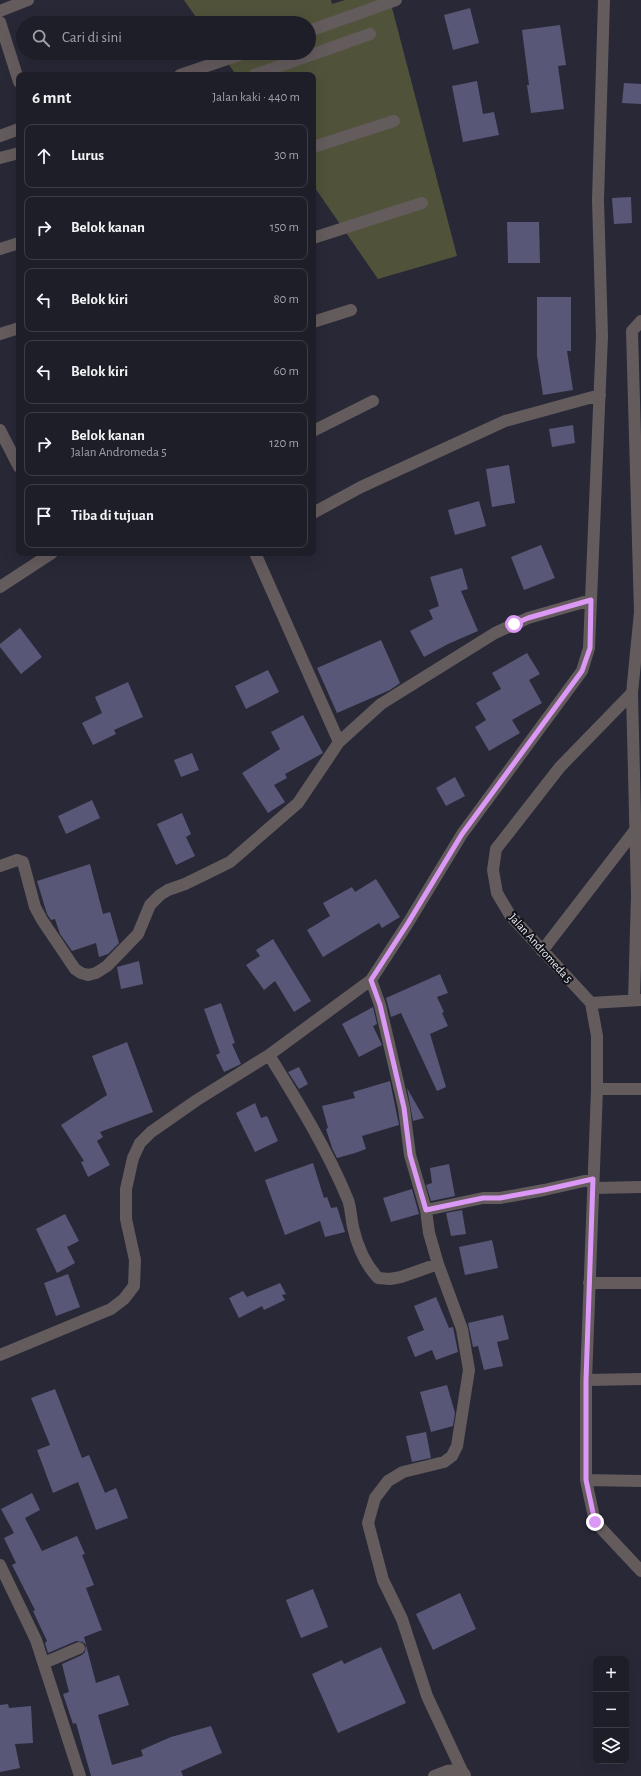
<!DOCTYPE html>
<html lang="id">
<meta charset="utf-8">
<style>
body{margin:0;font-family:"Alegreya Sans",sans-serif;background:#2b2b35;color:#f1f3f6}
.controls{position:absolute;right:12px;bottom:12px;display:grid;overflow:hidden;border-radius:8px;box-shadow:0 4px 16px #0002}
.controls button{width:36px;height:36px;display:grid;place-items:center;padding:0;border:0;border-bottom:1px solid #3c3c46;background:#1e1e29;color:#f1f3f6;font:20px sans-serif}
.stop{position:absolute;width:12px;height:12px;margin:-9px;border:3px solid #db99f5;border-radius:50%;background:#fff}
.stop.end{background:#db99f5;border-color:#fff;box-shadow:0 1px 4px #0008}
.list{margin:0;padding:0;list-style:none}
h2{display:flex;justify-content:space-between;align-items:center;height:52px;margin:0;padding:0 16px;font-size:17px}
h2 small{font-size:13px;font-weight:400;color:#a1a2a8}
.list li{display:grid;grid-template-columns:26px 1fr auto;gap:12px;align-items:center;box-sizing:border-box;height:64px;margin:0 8px 8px;padding:0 8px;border:1px solid #3c3c46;border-radius:8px}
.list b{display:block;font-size:15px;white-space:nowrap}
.list p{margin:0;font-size:13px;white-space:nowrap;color:#a1a2a8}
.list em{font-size:13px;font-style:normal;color:#a1a2a8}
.icon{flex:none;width:22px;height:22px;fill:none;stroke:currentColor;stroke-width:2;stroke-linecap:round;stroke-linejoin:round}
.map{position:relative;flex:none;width:641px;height:1776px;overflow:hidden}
.search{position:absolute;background:#1e1e29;box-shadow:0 4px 16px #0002;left:16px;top:16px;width:300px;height:44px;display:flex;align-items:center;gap:10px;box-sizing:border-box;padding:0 14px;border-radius:22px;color:#a1a2a8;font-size:15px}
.panel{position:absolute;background:#1e1e29;box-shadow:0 4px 16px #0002;left:16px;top:72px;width:300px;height:484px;border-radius:8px}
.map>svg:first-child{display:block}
.green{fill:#50533a}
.building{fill:#585778}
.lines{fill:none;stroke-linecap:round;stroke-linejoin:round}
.street{stroke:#645b5d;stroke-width:12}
.route{stroke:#db99f5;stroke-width:5}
.labels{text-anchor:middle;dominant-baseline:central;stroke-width:4;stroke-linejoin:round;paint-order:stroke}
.street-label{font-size:12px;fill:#ececf7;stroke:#111118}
</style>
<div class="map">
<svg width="641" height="1776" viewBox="0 0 641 1776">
<rect width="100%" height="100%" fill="#282837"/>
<path class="green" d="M 184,0 L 331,0 L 332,4 L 345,0 L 390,0 L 457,256 L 378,279 L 313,185 L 313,75 L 236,75 L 221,53 L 309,53 L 309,23 L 200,23 Z"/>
<path class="building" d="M 470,8 L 479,43 L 453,50 L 444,15 Z
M 560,25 L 566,65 L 558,66 L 564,109 L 531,113 L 527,85 L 529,85 L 522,30 Z
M 477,81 L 483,114 L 494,112 L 499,135 L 463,142 L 452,86 Z
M 624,83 L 641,84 L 641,104 L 622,103 Z
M 631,197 L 632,223 L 614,224 L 612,198 Z
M 507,222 L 539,222 L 540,263 L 508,263 Z
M 537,297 L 571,297 L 571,351 L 567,351 L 573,390 L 543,395 L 537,356 Z
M 573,425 L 575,443 L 552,447 L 549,429 Z
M 509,465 L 515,503 L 492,507 L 486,469 Z
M 479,501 L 486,526 L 455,535 L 448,510 Z
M 541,545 L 555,578 L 524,590 L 511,557 Z
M 462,568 L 468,589 L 461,591 L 478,631 L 448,644 L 424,657 L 410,631 L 433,619 L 429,610 L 439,606 L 430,577 Z
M 20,628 L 42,657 L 21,674 L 0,647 L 0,644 Z
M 381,640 L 400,683 L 390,690 L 337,713 L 317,668 Z
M 527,653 L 540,674 L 529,680 L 542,703 L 512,720 L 520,733 L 489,751 L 475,727 L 486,720 L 476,703 L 501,689 L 492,673 Z
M 268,670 L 279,692 L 246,709 L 235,686 Z
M 128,682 L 143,717 L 114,730 L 116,734 L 93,745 L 82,723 L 102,713 L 95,697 Z
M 303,715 L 323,753 L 285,774 L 287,778 L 274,785 L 285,802 L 268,813 L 242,773 L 280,749 L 271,732 Z
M 192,753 L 199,770 L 181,777 L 174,760 Z
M 455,777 L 465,796 L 446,806 L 436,788 Z
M 92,800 L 100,818 L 66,834 L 58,816 Z
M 182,813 L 191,834 L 186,837 L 195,856 L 176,865 L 157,824 Z
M 90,864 L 103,914 L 110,912 L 119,943 L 108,954 L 99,957 L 96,943 L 72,951 L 60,934 L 55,919 L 51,920 L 47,914 L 37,881 Z
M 376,879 L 400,917 L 382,928 L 379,923 L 323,957 L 307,930 L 330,916 L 323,903 L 352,887 L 355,892 Z
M 273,939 L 311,1001 L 294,1012 L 275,981 L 264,990 L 246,965 L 260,956 L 256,950 Z
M 139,961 L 143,984 L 121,989 L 117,967 Z
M 440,974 L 448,993 L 437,997 L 444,1012 L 442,1013 L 448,1026 L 430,1034 L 446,1087 L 437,1091 L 401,1013 L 391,1017 L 386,998 Z
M 221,1003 L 235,1043 L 232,1044 L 241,1064 L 224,1072 L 216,1055 L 220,1053 L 204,1009 Z
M 373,1007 L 377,1024 L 373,1026 L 382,1045 L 359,1057 L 342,1024 Z
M 127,1042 L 153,1112 L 100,1132 L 103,1137 L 97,1141 L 110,1165 L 88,1177 L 81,1162 L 84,1161 L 61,1125 L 107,1095 L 92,1056 Z
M 299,1067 L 308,1084 L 299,1089 L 288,1072 Z
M 390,1081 L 399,1125 L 362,1136 L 366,1149 L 355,1153 L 337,1158 L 332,1148 L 326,1129 L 328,1128 L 322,1106 L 355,1098 L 353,1092 Z
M 407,1088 L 424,1118 L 413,1121 Z
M 255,1103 L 261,1118 L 267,1116 L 278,1141 L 255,1152 L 236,1113 Z
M 313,1163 L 324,1198 L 327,1197 L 331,1208 L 337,1207 L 345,1232 L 325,1237 L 320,1221 L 285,1235 L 265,1180 Z
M 449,1164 L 455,1196 L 431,1201 L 426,1185 L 432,1183 L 430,1168 Z
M 412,1189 L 419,1214 L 391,1222 L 383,1198 Z
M 462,1210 L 466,1234 L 451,1236 L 446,1213 Z
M 65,1214 L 79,1241 L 67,1247 L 75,1263 L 57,1273 L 36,1229 Z
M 492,1240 L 498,1268 L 465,1275 L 459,1247 Z
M 68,1274 L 80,1307 L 56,1316 L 44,1283 Z
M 280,1283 L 286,1294 L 282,1295 L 285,1300 L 264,1310 L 262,1306 L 239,1318 L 229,1298 L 243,1291 L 247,1297 Z
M 436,1297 L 449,1328 L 453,1327 L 458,1352 L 436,1360 L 432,1350 L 415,1357 L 407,1337 L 424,1330 L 414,1306 Z
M 503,1315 L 509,1339 L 497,1342 L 503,1366 L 484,1370 L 478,1346 L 473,1347 L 468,1323 Z
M 447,1385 L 455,1413 L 453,1426 L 431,1432 L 420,1392 Z
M 55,1389 L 82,1458 L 89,1455 L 105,1493 L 116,1488 L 128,1518 L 96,1530 L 78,1482 L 53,1493 L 37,1450 L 50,1445 L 31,1398 Z
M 426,1432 L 431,1458 L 412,1462 L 406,1436 Z
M 32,1493 L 40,1510 L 25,1518 L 42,1551 L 77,1536 L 85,1554 L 82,1555 L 94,1585 L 86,1588 L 102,1630 L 84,1637 L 96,1683 L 119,1675 L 129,1705 L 98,1715 L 112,1765 L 143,1756 L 141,1750 L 171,1737 L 211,1726 L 222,1753 L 181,1771 L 183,1776 L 91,1776 L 76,1723 L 73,1724 L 63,1694 L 69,1692 L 62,1664 L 82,1655 L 85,1652 L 86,1645 L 83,1642 L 76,1641 L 48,1653 L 45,1643 L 47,1641 L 33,1611 L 35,1610 L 12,1565 L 16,1563 L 4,1538 L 14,1533 L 1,1509 Z
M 313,1589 L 328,1627 L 301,1638 L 286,1600 Z
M 460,1593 L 476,1629 L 433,1650 L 416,1614 Z
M 381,1647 L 406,1703 L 338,1733 L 312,1674 L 342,1660 L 344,1664 Z
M 8,1704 L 9,1708 L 31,1706 L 33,1743 L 15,1744 L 20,1768 L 0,1772 L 0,1705 Z"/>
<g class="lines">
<path class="street" d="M 0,11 L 28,0
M 0,22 L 19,82
M 309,31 L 396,0
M 180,75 L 245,53
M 254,75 L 370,34
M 0,136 L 19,129
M 313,147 L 394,121
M 0,158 L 19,153
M 313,238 L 422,203
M 0,249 L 19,243
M 313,322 L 351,310
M 0,334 L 19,328
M 0,430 L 19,467
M 313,431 L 373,401
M 313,513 L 361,487 L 505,421 L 600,395
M 255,553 L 339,742
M 0,587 L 52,553
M 632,693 L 560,767 L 496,849 L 493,870 L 497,893 L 510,915 L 591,1003 L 597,1036 L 597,1089 L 586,1380 L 586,1480 L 595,1522 L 641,1571
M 0,866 L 17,860 L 23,862 L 35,907 L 42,920 L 75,969 L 81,973 L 88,975 L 96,973 L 107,966 L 138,934 L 150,905 L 160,895 L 168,890 L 185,884 L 230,862 L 298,803 L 339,742 L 381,704 L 495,633 L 528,618 L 591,600
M 542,951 L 636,829
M 634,1000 L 637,895 L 632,693 L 640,612 L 632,331 L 641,321
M 591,1003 L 641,1000
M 269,1055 C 298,1102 327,1149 348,1200 C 351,1208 351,1218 353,1227 C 357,1245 365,1264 378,1278 L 390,1279 L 401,1277 L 438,1264 L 429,1233 L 426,1210 L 410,1155 L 404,1108 L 380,1005 L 371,980
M 597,1089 L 641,1089
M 594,1188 L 641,1187
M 426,1210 L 483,1198 L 500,1198 L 544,1190 L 593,1179
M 438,1264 L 462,1329 L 469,1370 L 457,1446 L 452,1456 L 444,1462 L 403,1472 L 388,1481 L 375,1498 L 368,1523 L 383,1580 L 402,1619 L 427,1696 L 462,1771
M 589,1283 L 641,1283
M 0,1355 L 111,1309 L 124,1299 L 134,1286 L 135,1260 L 126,1219 L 126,1189 L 133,1158 L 140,1143 L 151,1132 L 197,1100 L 269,1055 L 371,980 L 408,923 L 462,834 L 582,671 L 589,648 L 602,336 L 598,200 L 604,0
M 586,1380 L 641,1379
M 586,1480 L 641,1481
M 0,1565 L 36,1640 L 80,1776
M 44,1663 L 79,1648
M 434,1776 L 447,1771 L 455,1770 L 462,1771 L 465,1775"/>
</g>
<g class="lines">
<path class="route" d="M 514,624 L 528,618 L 591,600 L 590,648 L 582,671 L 462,834 L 408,923 L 371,980 L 380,1005 L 404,1108 L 410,1155 L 426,1210 L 483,1198 L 500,1198 L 544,1190 L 593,1179 L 586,1380 L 586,1480 L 595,1522"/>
</g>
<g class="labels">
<g class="street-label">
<text transform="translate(541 948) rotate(48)">Jalan Andromeda 5</text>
</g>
</g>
</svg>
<div class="controls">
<button>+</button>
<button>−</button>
<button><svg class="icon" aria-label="layers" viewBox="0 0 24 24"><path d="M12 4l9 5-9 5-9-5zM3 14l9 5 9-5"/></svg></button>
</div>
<div class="stop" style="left:514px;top:624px"></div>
<div class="stop end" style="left:595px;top:1522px"></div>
<div class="search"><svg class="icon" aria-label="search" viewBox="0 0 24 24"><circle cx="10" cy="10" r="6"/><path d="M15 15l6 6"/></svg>Cari di sini</div>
<section class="panel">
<h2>6 mnt<small>Jalan kaki · 440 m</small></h2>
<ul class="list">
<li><svg class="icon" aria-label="ahead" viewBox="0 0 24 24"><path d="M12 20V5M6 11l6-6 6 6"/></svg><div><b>Lurus</b></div><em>30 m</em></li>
<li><svg class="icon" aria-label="right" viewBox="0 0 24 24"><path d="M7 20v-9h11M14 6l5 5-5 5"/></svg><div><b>Belok kanan</b></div><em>150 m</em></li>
<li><svg class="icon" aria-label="left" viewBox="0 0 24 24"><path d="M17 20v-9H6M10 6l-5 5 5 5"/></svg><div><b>Belok kiri</b></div><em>80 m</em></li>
<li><svg class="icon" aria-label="left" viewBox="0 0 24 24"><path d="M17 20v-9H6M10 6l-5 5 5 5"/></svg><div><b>Belok kiri</b></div><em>60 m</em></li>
<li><svg class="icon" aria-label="right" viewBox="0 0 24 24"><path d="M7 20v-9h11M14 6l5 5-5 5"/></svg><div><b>Belok kanan</b><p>Jalan Andromeda 5</p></div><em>120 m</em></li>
<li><svg class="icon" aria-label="arrive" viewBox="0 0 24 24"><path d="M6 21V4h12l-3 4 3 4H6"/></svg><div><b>Tiba di tujuan</b></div></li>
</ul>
</section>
</div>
